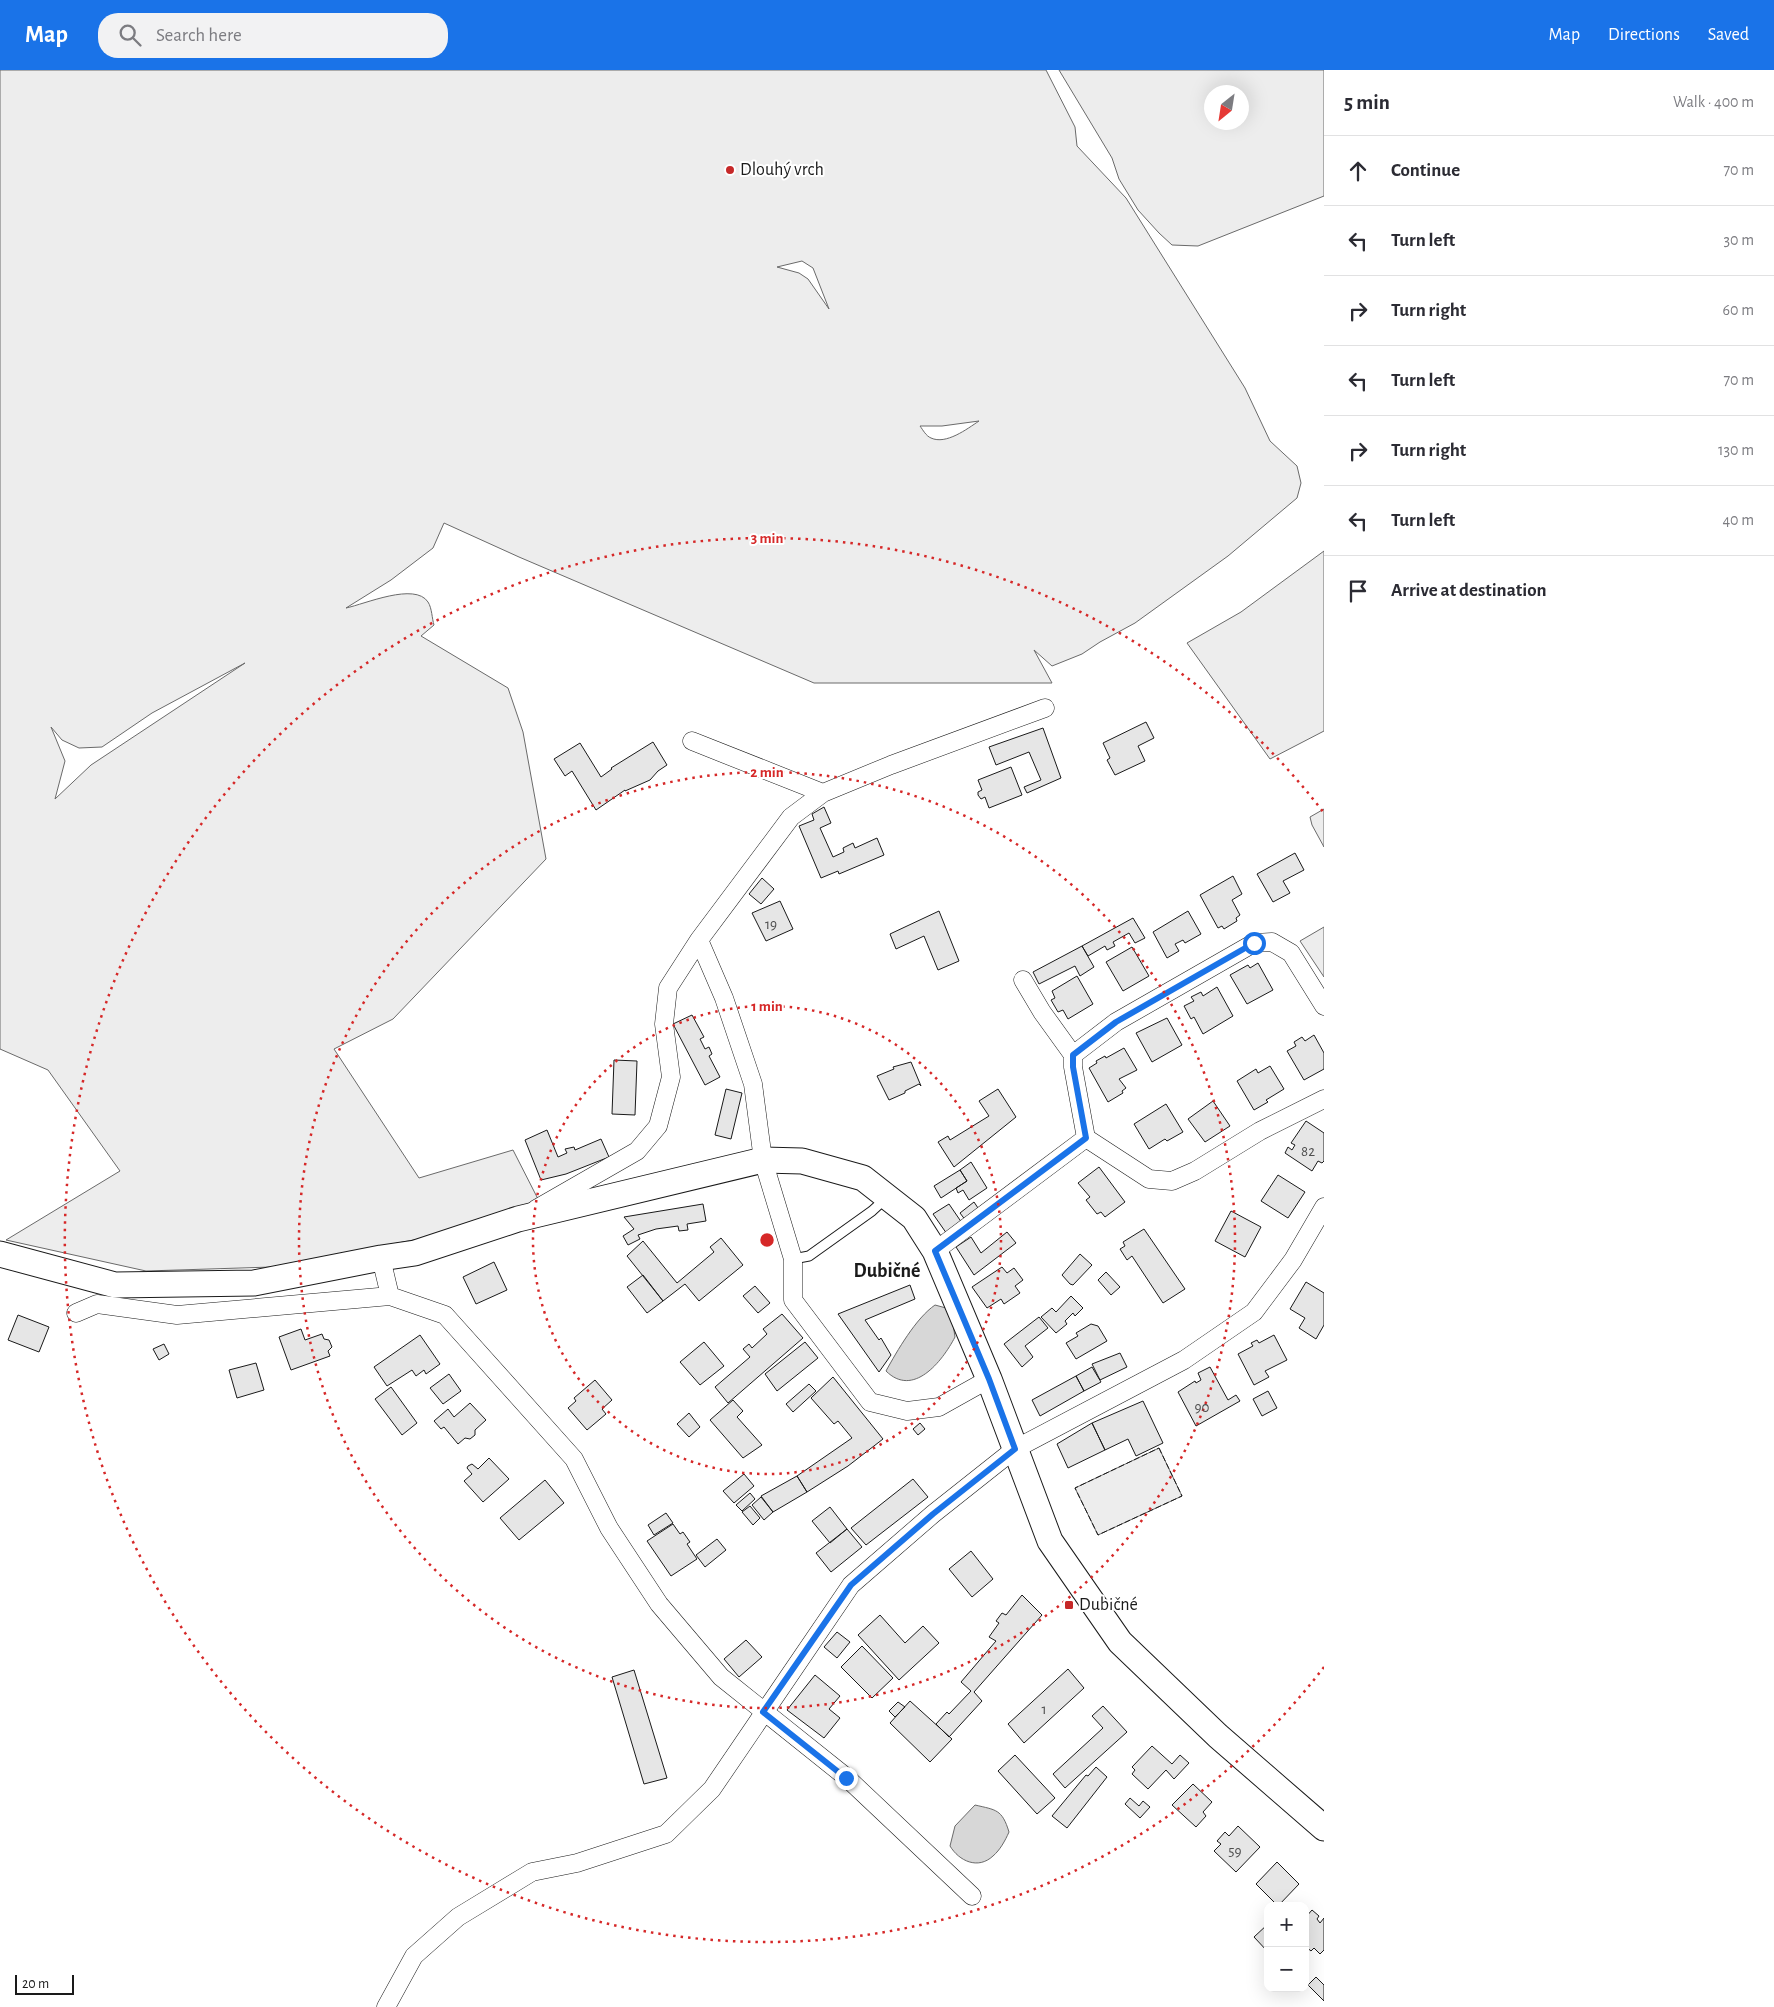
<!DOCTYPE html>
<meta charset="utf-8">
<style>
body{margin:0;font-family:"Alegreya Sans",sans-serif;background:#f2f2f3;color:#2b2b33}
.controls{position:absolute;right:15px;bottom:15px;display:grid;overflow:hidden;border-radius:10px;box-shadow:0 5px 20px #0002}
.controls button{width:45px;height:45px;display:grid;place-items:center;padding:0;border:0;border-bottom:1px solid #e1e1e2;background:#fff;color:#2b2b33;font:25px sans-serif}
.compass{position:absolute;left:1204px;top:15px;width:45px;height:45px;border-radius:50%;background:#fff;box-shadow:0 5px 20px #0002;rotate:210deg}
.scale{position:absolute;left:15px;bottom:12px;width:59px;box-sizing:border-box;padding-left:5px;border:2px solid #1a1a1a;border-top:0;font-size:14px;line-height:18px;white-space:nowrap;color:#1a1a1a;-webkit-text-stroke:4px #fff;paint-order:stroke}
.stop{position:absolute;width:15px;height:15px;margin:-11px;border:4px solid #1a73e8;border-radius:50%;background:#fff}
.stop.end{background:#1a73e8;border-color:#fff;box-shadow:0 1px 5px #0008}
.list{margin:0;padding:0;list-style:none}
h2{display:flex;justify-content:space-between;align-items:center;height:65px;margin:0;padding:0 20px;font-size:21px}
h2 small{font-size:16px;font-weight:400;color:#7c7c81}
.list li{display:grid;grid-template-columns:32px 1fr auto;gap:15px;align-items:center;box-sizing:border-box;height:70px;padding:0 20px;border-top:1px solid #e1e1e2}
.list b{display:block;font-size:19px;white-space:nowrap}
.list em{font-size:16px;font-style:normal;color:#7c7c81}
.icon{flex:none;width:28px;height:28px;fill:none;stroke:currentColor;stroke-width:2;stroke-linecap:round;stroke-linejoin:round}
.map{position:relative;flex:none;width:1324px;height:1937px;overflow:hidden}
header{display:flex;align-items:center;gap:30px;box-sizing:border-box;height:70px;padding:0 25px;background:#1a73e8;color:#fff}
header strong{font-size:24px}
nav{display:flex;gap:28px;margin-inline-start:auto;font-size:18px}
.search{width:350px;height:45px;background:#f2f2f3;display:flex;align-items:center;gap:12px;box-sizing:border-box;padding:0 18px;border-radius:20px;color:#7c7c81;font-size:19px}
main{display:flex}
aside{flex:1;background:#fff}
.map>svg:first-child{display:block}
.green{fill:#ededed;stroke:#6a6a6a;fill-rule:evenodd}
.water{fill:#d7d7d7;stroke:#6a6a6a}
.building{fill:#e6e6e6;stroke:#1a1a1a}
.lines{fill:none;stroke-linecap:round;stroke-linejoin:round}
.lane-casing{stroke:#1a1a1a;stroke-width:11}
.street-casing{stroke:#1a1a1a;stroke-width:19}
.secondary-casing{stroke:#1a1a1a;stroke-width:27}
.lane{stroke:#fff;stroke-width:9}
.street{stroke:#fff;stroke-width:18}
.secondary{stroke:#fff;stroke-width:25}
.fence{stroke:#1a1a1a;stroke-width:1;stroke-dasharray:6 2.5;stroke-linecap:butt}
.route{stroke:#1a73e8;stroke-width:6}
.ring{fill:none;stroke:#d62828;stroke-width:2.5;stroke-dasharray:2.5 5}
.poi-dot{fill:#c62828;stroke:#fff;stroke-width:2}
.labels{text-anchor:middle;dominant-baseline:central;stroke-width:4;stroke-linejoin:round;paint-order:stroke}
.number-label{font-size:15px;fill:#4d4d4d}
.poi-label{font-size:18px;fill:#1a1a1a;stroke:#fff;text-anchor:start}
.quarter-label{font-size:20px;font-weight:bold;fill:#1a1a1a;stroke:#fff}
.centre{fill:#d62828;stroke:#fff;stroke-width:2.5}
.ring-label{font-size:15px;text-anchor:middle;font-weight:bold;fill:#d62828;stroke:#fff;stroke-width:4;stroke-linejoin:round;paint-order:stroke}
</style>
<header>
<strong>Map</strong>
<div class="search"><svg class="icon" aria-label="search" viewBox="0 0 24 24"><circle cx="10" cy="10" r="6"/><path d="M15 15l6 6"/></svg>Search here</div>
<nav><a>Map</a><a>Directions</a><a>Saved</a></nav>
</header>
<main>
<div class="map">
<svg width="1324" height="1937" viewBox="0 0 1324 1937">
<rect width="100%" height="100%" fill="#fff"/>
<path class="green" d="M 0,0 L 1046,0 L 1075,57 L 1077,76 L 1126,128 L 1245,318 L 1270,371 L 1297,396 L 1301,413 L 1297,428 L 1228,486 L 1135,553 L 1100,572 L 1082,584 L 1052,596 L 1034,580 L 1052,613 L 814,613 L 519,487 L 444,453 L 433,478 L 391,510 L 346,538 C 365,534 415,512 428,532 C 432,538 432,549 434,555 L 421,566 L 508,618 L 523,662 L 546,789 L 393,949 L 334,979 L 419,1108 L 513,1080 L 539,1131 L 424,1168 L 272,1197 L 146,1201 L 6,1170 L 120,1101 L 48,1000 L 0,979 ZM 802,191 L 813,198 L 829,239 L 808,209 L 799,203 L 777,197 ZM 979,351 C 967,359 946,375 931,368 C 926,366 923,360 920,356 L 942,356 ZM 245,593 L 91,695 L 55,729 L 65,691 L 51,657 L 62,670 L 79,678 L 102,677 L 152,643 Z
M 1059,0 L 1324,0 L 1324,126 L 1198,176 L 1172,175 L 1159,163 L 1138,140 L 1119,109 L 1112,88 ZM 1212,22 L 1242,22 L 1242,52 L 1212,52 Z
M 1324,481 L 1324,661 L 1270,689 L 1187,573 L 1241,542 Z
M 1324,739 L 1324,777 L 1312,755 L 1310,747 Z
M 1324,857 L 1324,907 L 1300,871 Z
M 1159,1378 L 1182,1426 L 1098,1465 L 1075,1418 Z"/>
<path class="water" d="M 935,1235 L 946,1238 L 953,1254 L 955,1267 C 942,1292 913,1328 886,1301 C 897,1281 916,1248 935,1235 Z
M 975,1735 C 996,1740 1002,1739 1009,1762 C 1005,1771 1000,1780 993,1786 C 978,1800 959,1791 950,1776 L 955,1756 Z"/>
<path class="building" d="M 1146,652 L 1154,668 L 1138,676 L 1145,691 L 1115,705 L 1107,690 L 1110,688 L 1103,673 Z
M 1043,658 L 1061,708 L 1027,723 L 1024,717 L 1041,710 L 1029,682 L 996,695 L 989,677 Z
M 653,672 L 667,695 L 658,701 L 650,710 L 625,721 L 625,720 L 596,740 L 572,701 L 565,706 L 554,689 L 580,673 L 601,707 L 612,699 L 611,698 Z
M 1011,697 L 1022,725 L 989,738 L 985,727 L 981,729 L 978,725 L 978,722 L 982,720 L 978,710 Z
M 824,737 L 831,753 L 820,758 L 833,787 L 844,782 L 843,778 L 853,773 L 855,778 L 877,768 L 884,785 L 839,804 L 838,801 L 821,808 L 799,756 L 814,750 L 812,744 Z
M 1295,783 L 1304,800 L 1283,811 L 1290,823 L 1273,832 L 1257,804 Z
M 1233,806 L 1242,824 L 1232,830 L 1240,845 L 1236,848 L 1237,851 L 1224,859 L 1222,856 L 1218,858 L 1200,825 Z
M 762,808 L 774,819 L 761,834 L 749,824 Z
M 780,831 L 793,859 L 766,871 L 752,843 Z
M 939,841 L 959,891 L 938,900 L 924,866 L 896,879 L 890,864 Z
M 1188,841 L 1201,864 L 1185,873 L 1183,870 L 1175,874 L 1179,881 L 1167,888 L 1153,862 Z
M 1133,848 L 1145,868 L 1135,873 L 1129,863 L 1113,872 L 1115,876 L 1107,880 L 1105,876 L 1088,886 L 1082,876 Z
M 1082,876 L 1094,897 L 1080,906 L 1075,896 L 1039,914 L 1033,902 Z
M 1132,877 L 1149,906 L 1123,921 L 1106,892 Z
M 1258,893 L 1273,920 L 1247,934 L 1230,905 L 1248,895 L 1250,898 Z
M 1077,906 L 1093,934 L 1068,949 L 1063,940 L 1058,942 L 1051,930 L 1055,928 L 1052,921 Z
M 1217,917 L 1233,946 L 1203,964 L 1194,947 L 1191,949 L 1184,936 L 1194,931 L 1191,927 L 1201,922 L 1203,926 Z
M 692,945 L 704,967 L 700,969 L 705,979 L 709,977 L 712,984 L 709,986 L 720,1007 L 705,1015 L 673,954 Z
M 1167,948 L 1182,975 L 1152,992 L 1136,963 Z
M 1314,965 L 1324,983 L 1324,999 L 1304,1010 L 1287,981 L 1296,976 L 1294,972 L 1302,967 L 1305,971 Z
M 1124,978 L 1137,1000 L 1119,1009 L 1126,1018 L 1122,1021 L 1123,1023 L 1108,1032 L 1089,998 L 1097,993 L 1096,991 L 1105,986 L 1106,988 Z
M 614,990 L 637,991 L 635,1045 L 612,1044 Z
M 911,992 L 921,1016 L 919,1014 L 905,1021 L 905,1023 L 889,1030 L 877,1006 L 894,999 L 893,997 Z
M 1270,996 L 1284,1019 L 1266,1030 L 1268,1032 L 1254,1040 L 1237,1011 L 1256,999 L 1258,1003 Z
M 726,1019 L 742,1023 L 731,1069 L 715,1065 Z
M 998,1019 L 1016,1047 L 954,1097 L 938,1072 L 948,1066 L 950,1070 L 989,1046 L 979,1031 Z
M 1213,1031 L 1230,1056 L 1205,1072 L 1188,1049 Z
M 1166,1034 L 1183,1062 L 1167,1071 L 1165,1069 L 1149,1079 L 1134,1054 Z
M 1306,1051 L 1324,1063 L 1324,1091 L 1322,1093 L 1318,1091 L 1312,1101 L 1285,1083 L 1288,1077 L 1292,1080 L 1295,1075 L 1291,1073 Z
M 547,1060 L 558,1087 L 567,1083 L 565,1079 L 574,1077 L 575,1080 L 601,1069 L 609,1087 L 566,1104 L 541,1110 L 525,1070 Z
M 971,1092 L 987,1118 L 969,1130 L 963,1120 L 958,1123 L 956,1118 L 967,1111 L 960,1100 Z
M 1099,1097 L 1125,1132 L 1105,1147 L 1101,1142 L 1097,1144 L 1086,1130 L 1090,1127 L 1078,1113 Z
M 960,1100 L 967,1111 L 941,1128 L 934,1116 Z
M 1278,1105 L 1305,1122 L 1288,1148 L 1261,1131 Z
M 974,1132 L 980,1141 L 966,1151 L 960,1143 Z
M 703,1134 L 706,1151 L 687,1154 L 688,1160 L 679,1161 L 678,1156 L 656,1159 L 638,1165 L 640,1169 L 628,1175 L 623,1166 L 634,1159 L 624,1147 Z
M 949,1134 L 962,1153 L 947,1164 L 933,1144 Z
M 1231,1141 L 1261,1157 L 1245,1187 L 1215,1171 Z
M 1144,1159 L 1185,1219 L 1163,1233 L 1132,1186 L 1127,1190 L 1120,1179 L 1125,1176 L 1123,1172 Z
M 1007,1162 L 1016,1173 L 974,1205 L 956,1177 L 971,1167 L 981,1183 Z
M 721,1168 L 743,1195 L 699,1231 L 685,1214 L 663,1231 L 627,1186 L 643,1171 L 677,1213 L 714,1182 L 710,1177 Z
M 1080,1184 L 1092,1195 L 1073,1215 L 1070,1214 L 1062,1205 Z
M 494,1192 L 507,1220 L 476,1234 L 463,1207 Z
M 1002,1197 L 1007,1203 L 1014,1198 L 1023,1210 L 1015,1216 L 1020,1223 L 1004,1234 L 1001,1229 L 987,1238 L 972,1217 Z
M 1106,1202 L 1120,1217 L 1111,1225 L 1098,1210 Z
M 643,1205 L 663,1231 L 647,1243 L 627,1217 Z
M 1306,1212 L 1324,1223 L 1324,1255 L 1316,1269 L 1299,1258 L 1305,1248 L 1290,1239 Z
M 910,1215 L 915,1229 L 865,1250 L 879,1270 L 881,1268 L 891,1285 L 879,1302 L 838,1244 Z
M 755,1216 L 770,1233 L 758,1243 L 743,1226 Z
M 1071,1226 L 1083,1238 L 1075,1246 L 1073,1243 L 1065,1251 L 1067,1254 L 1056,1263 L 1041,1247 L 1052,1238 L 1056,1242 Z
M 782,1244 L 803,1268 L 728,1333 L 715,1317 L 750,1287 L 743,1279 L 749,1274 L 752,1278 L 767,1264 L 763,1259 Z
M 18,1245 L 49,1257 L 39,1282 L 8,1270 Z
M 1039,1247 L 1048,1258 L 1025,1276 L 1033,1287 L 1022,1297 L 1004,1274 Z
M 1091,1254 L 1098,1256 L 1107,1271 L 1076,1289 L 1066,1273 L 1078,1266 L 1076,1263 Z
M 301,1259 L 305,1270 L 322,1264 L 324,1269 L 329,1270 L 332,1277 L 328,1281 L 330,1286 L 291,1300 L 279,1267 Z
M 420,1265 L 440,1294 L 426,1304 L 424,1300 L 416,1306 L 412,1300 L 387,1316 L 374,1297 Z
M 1274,1265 L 1287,1290 L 1265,1301 L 1269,1307 L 1254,1315 L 1238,1284 L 1253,1276 L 1251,1273 L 1257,1270 L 1259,1273 Z
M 704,1272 L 724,1296 L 700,1315 L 680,1292 Z
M 805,1272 L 818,1288 L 777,1321 L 765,1304 Z
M 164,1274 L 169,1284 L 159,1290 L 153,1279 Z
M 1120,1283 L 1127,1297 L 1100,1310 L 1092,1294 Z
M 256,1293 L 264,1320 L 237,1328 L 229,1300 Z
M 1092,1297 L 1101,1312 L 1084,1321 L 1076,1306 Z
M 1210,1297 L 1228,1330 L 1236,1325 L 1240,1331 L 1196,1356 L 1178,1322 L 1195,1311 L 1196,1313 L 1201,1310 L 1198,1303 Z
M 449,1304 L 461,1321 L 443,1334 L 430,1318 Z
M 1076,1306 L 1084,1321 L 1040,1346 L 1032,1330 Z
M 833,1307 L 883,1369 L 848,1396 L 807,1422 L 797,1406 L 852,1368 L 838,1351 L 834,1354 L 811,1328 Z
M 595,1310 L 612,1330 L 602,1339 L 606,1344 L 587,1360 L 568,1338 L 576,1331 L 574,1328 Z
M 809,1314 L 816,1321 L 793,1342 L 786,1334 Z
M 391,1317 L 417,1353 L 402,1365 L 375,1329 Z
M 1268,1321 L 1277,1338 L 1262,1346 L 1253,1329 Z
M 733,1330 L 743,1341 L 737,1347 L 762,1375 L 743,1388 L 710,1350 Z
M 1143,1331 L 1163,1373 L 1136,1386 L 1128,1369 L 1105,1380 L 1092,1353 Z
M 470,1333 L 486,1350 L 475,1360 L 475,1365 L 470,1369 L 465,1368 L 458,1374 L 444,1357 L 441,1359 L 434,1351 L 448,1339 L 454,1347 Z
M 689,1343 L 700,1357 L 689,1367 L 677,1354 Z
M 920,1353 L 925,1359 L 918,1365 L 913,1359 Z
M 1092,1353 L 1105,1380 L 1068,1398 L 1057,1374 Z
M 489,1388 L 509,1409 L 483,1432 L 464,1411 L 472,1404 L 467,1398 L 468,1396 L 472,1394 L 478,1399 Z
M 744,1404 L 754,1416 L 734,1433 L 723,1421 Z
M 797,1406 L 807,1422 L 773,1442 L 761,1426 Z
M 913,1409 L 928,1427 L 866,1475 L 851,1458 Z
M 545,1410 L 564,1433 L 519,1470 L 500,1448 Z
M 750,1423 L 755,1429 L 742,1441 L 736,1435 Z
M 761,1427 L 773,1442 L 764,1450 L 752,1435 Z
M 750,1436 L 760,1448 L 753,1455 L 742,1442 Z
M 830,1437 L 847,1459 L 830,1473 L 812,1451 Z
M 666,1443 L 673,1453 L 654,1465 L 648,1455 Z
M 673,1454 L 680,1464 L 683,1462 L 690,1472 L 687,1474 L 697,1489 L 671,1506 L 647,1471 Z
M 847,1459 L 862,1477 L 831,1502 L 816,1483 Z
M 717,1469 L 726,1480 L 705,1497 L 696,1485 Z
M 971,1481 L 993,1509 L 972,1527 L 949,1499 Z
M 1022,1525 L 1042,1545 L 974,1622 L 982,1631 L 949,1667 L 936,1654 L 947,1642 L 949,1644 L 971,1621 L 961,1612 L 996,1571 L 989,1567 L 999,1553 L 996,1551 L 1002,1543 L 1006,1545 Z
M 880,1545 L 905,1573 L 923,1556 L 939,1573 L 899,1610 L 858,1565 Z
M 837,1562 L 850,1572 L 837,1588 L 824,1577 Z
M 746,1570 L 762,1587 L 739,1607 L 724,1589 Z
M 862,1576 L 893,1608 L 872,1628 L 841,1597 Z
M 1068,1599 L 1084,1618 L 1024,1673 L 1008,1654 Z
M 634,1600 L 667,1708 L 644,1714 L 612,1607 Z
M 815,1605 L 840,1626 L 829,1639 L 840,1648 L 824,1668 L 787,1640 Z
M 910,1631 L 952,1669 L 930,1692 L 890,1653 Z
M 898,1632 L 905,1637 L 895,1647 L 889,1641 Z
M 1103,1636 L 1127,1662 L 1065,1718 L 1053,1704 L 1103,1658 L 1092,1646 Z
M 1152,1676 L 1172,1694 L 1180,1685 L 1189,1693 L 1174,1709 L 1166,1700 L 1148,1719 L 1132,1704 L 1135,1700 L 1132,1697 Z
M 1015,1685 L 1055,1728 L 1037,1744 L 998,1701 Z
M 1096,1697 L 1107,1707 L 1067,1758 L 1052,1746 L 1086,1705 L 1088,1706 Z
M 1193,1714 L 1212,1732 L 1203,1742 L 1206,1746 L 1196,1757 L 1172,1735 Z
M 1130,1728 L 1139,1736 L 1143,1731 L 1150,1737 L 1140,1748 L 1125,1734 Z
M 1238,1756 L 1260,1777 L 1236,1802 L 1214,1781 L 1221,1774 L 1217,1771 L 1225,1762 L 1229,1766 Z
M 1277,1792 L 1299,1814 L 1278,1836 L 1256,1814 Z
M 1312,1840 L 1319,1846 L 1317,1849 L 1320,1853 L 1324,1848 L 1324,1880 L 1320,1884 L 1314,1878 L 1311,1881 L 1305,1876 L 1308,1872 L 1305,1870 L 1305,1848 Z
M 1268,1854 L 1268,1882 L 1254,1867 Z
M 1316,1907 L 1324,1915 L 1324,1931 L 1308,1915 Z"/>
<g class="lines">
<defs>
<path id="lane" d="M 793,1189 L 809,1186 L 872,1141 L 885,1129"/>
<path id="street" d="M 692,671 L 823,723
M 699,870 L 724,928 L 753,1014 L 763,1090 L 793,1189 L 793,1230 L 870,1332 L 907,1341 L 939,1337 L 989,1309
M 1023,910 L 1042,942 L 1073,985
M 1324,936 L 1291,883 L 1272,872 L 1254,873 L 1116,952 L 1073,985 L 1073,997 L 1086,1068 L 1149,1109 L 1172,1111 L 1195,1101 L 1260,1061 L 1324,1029
M 536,1139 L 637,1081 L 658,1056 L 671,1007 L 664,954 L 668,918 L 699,870 L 791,747 L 823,723 L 891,695 L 1045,638
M 935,1181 L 1086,1068
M 381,1188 L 390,1226
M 76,1243 L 97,1234 L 177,1245 L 390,1226 L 445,1245 L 574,1389 L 609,1458 L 659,1534 L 721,1607 L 846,1707 L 972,1826
M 386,1937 L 414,1886 L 458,1847 L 532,1802 L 577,1793 L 666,1764 L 712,1719 L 851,1515 L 933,1444 L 1015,1379 L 1184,1290 L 1254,1242 L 1293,1190 L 1324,1137"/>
<path id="secondary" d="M 0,1184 L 115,1215 L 254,1213 L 381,1188 L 415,1183 L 518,1149 L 763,1090 L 802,1091 L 863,1108 L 914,1148 L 935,1181 L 989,1309 L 1050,1471 L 1120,1572 L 1218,1666 L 1324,1758"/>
</defs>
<use href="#lane" class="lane-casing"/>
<use href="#street" class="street-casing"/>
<use href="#secondary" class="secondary-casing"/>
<use href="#lane" class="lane"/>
<use href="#street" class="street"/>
<use href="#secondary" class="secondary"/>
<path class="fence" d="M 1159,1378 L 1182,1426 L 1098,1465 L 1075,1418 Z"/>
</g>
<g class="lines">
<path class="route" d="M 846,1708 L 763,1642 L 851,1515 L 933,1444 L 1015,1379 L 989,1309 L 935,1181 L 1086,1068 L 1073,997 L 1073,985 L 1116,952 L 1254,873"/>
</g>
<g class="ring">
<circle cx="767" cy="1170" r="234"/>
<circle cx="767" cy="1170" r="468"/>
<path d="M1324 1597A702 702 0 1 1 1324 743"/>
</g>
<g class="poi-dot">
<circle cx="730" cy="100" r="5"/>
<rect x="1064" y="1530" width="10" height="10" rx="2.5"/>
</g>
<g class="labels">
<g class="number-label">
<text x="771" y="854">19</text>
<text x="1308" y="1081">82</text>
<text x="1202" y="1337">90</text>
<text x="1044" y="1639">1</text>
<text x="1235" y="1781">59</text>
</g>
<g class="poi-label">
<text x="740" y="100">Dlouhý vrch</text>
<text x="1079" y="1535">Dubičné</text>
</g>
<g class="quarter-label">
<text x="887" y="1201">Dubičné</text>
</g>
</g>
<circle cx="767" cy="1170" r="8" class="centre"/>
<g class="ring-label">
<text x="767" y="473">3 min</text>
<text x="767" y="707">2 min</text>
<text x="767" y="941">1 min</text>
</g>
</svg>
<div class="controls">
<button>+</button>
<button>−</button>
</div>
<svg class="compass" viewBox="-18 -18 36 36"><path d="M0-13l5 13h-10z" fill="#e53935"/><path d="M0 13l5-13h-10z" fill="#7c7c81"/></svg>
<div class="scale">20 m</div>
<div class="stop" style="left:1254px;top:873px"></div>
<div class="stop end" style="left:846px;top:1708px"></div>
</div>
<aside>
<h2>5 min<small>Walk · 400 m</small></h2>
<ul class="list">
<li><svg class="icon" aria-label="ahead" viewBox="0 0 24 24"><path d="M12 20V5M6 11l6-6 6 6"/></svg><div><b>Continue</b></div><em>70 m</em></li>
<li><svg class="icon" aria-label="left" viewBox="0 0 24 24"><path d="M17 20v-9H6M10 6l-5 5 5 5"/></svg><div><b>Turn left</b></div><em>30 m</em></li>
<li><svg class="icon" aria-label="right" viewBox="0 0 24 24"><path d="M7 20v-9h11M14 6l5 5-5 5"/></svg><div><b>Turn right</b></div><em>60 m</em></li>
<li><svg class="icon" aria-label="left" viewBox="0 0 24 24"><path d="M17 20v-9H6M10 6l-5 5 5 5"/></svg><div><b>Turn left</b></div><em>70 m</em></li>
<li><svg class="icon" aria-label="right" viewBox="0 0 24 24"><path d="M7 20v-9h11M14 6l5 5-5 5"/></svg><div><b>Turn right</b></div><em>130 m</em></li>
<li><svg class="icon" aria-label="left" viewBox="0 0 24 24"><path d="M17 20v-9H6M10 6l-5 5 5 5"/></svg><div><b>Turn left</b></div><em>40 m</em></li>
<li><svg class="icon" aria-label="arrive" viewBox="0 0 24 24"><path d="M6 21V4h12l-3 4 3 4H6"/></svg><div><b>Arrive at destination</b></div></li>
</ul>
</aside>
</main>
